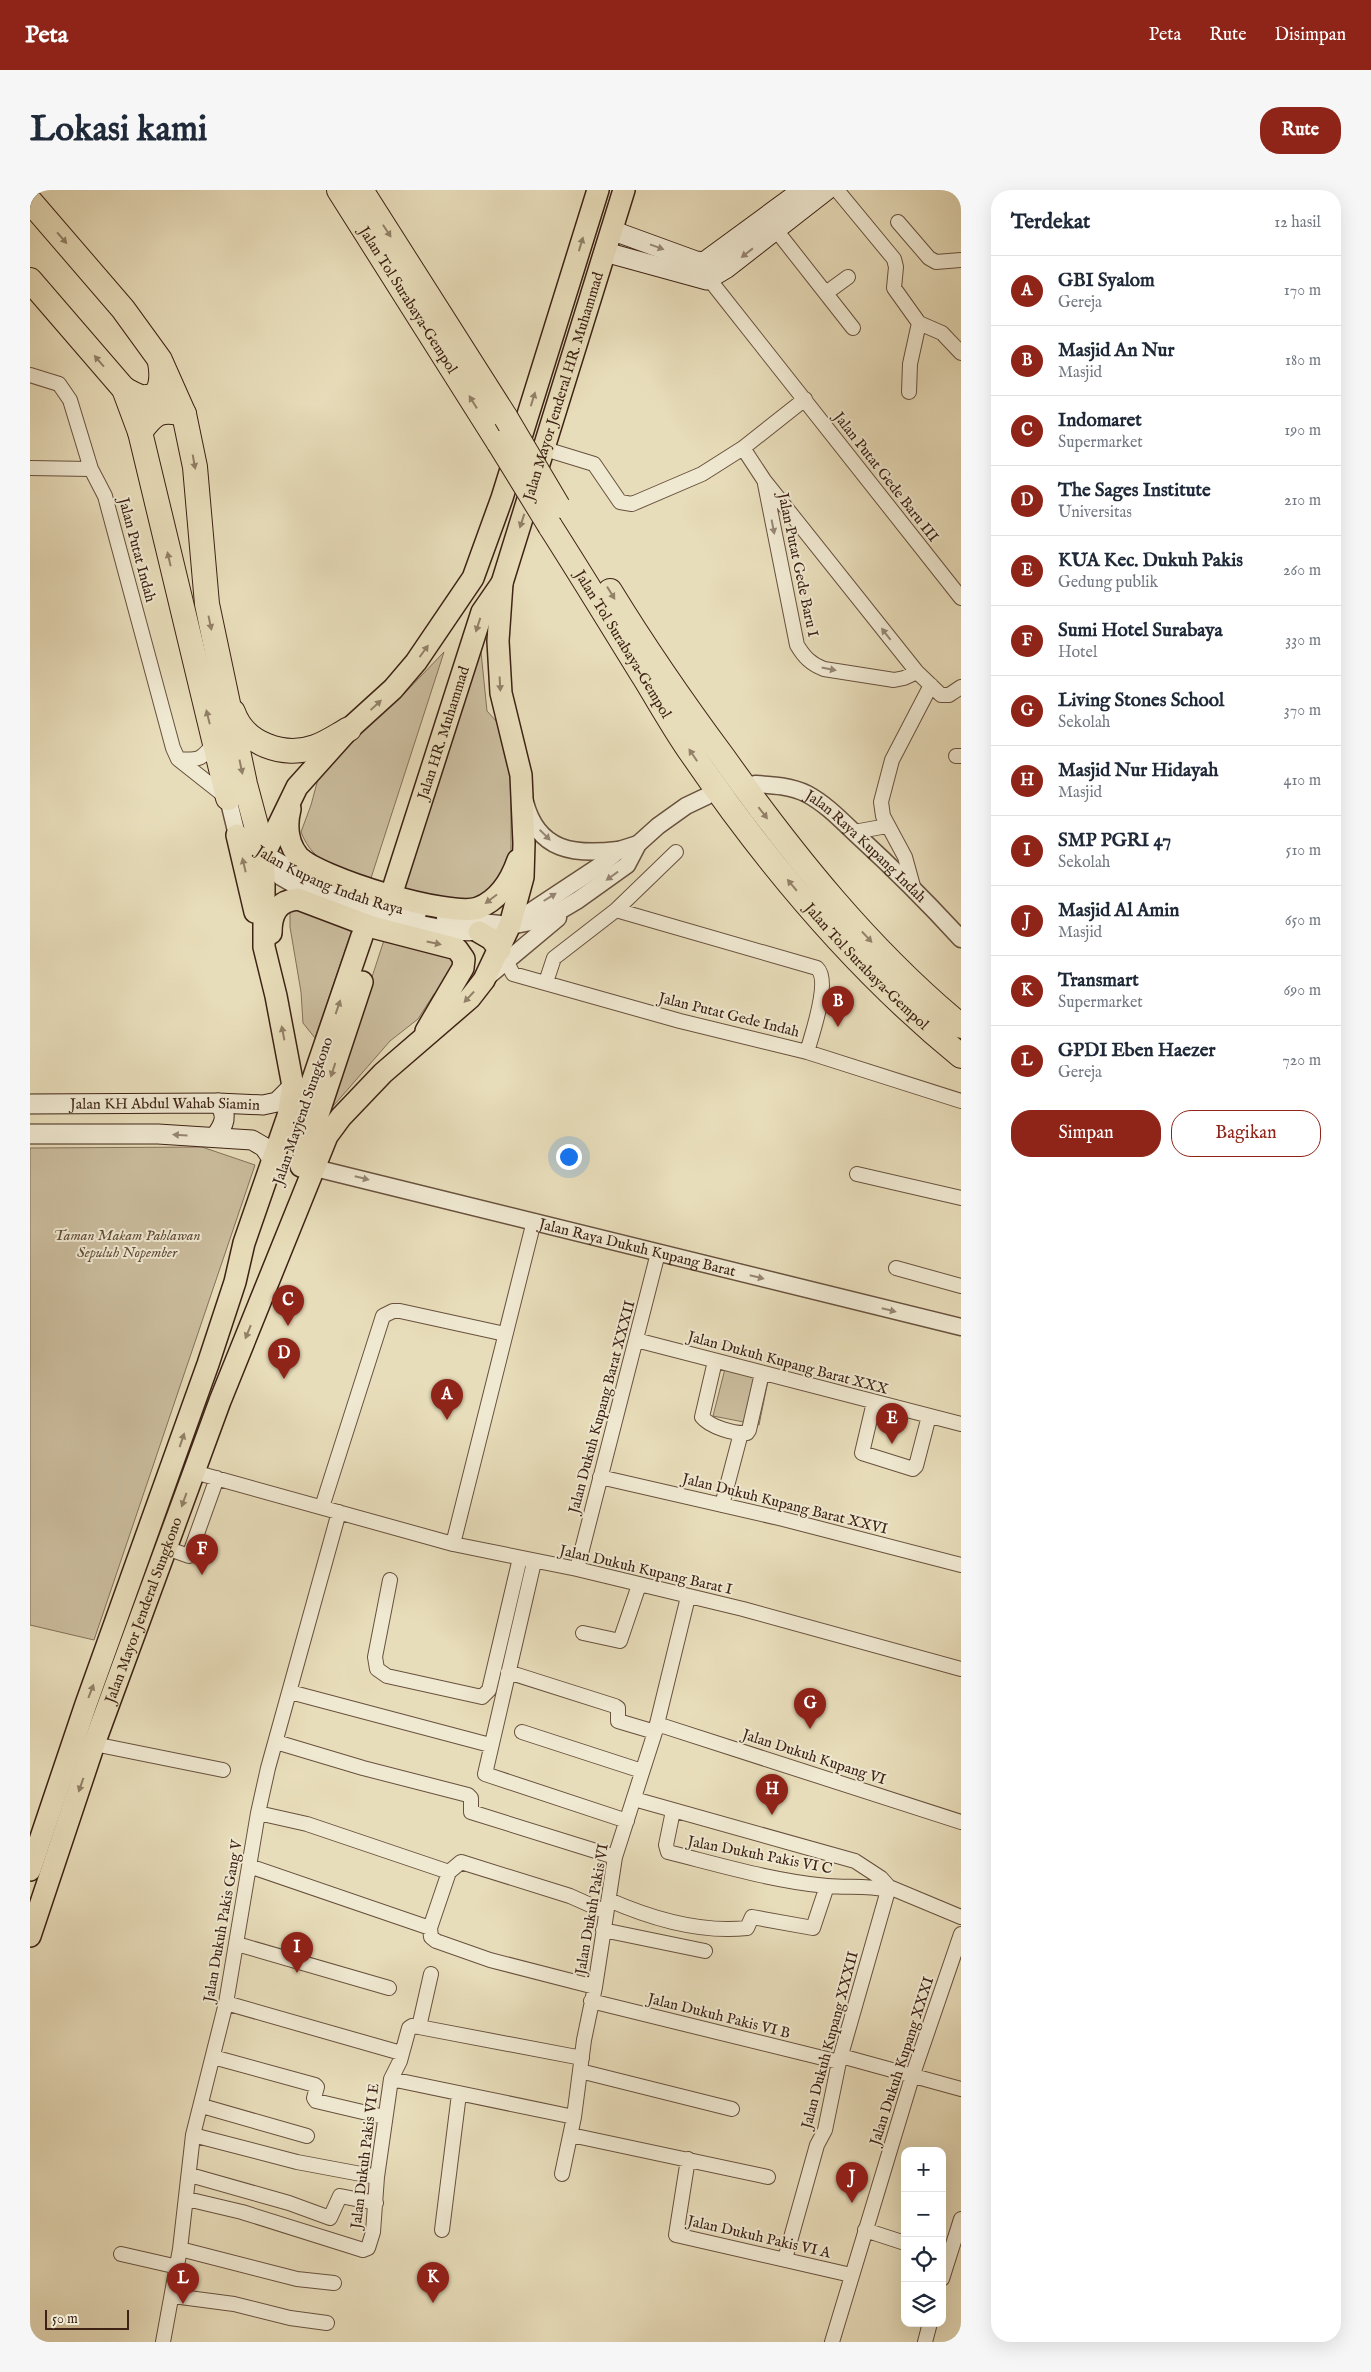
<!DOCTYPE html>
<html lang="id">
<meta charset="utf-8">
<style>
body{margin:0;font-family:"IM FELL English",serif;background:#f6f6f7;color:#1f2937}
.controls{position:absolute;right:15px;bottom:15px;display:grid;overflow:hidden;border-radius:10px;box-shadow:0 5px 20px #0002}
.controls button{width:45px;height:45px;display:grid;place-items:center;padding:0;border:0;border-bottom:1px solid #e0e1e3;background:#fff;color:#1f2937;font:25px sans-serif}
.scale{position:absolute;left:15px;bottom:12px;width:84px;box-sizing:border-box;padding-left:5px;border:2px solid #3d2215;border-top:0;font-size:14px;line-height:18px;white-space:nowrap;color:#3d2215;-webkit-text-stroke:4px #f0e9d2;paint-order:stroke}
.you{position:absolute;left:538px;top:966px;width:18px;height:18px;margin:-12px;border:4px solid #fff;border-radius:50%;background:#1a73e8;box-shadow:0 0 0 8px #1a73e833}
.badge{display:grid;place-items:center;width:32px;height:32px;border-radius:50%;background:#8f2418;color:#fff;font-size:16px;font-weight:700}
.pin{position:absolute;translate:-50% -41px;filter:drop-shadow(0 1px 2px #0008)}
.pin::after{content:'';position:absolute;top:26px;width:18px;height:15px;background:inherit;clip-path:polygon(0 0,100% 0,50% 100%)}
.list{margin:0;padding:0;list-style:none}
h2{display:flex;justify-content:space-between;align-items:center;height:65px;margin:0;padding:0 20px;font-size:21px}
h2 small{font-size:16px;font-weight:400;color:#747a83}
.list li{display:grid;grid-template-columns:32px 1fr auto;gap:15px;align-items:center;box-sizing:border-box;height:70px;padding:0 20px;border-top:1px solid #e0e1e3}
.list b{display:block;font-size:19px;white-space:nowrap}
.list p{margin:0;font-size:16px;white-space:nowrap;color:#747a83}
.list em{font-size:16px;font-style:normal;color:#747a83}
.actions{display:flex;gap:10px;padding:15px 20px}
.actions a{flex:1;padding:11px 0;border:1px solid #8f2418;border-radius:20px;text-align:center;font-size:18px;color:#8f2418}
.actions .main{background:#8f2418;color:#fff}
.icon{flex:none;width:28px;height:28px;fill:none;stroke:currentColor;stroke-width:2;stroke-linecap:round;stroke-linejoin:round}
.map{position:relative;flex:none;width:931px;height:2152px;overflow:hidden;border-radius:20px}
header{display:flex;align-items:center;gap:30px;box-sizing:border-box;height:70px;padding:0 25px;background:#8f2418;color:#fff}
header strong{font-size:24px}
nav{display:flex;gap:28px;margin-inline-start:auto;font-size:18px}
.intro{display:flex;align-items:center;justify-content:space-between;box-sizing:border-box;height:120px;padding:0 30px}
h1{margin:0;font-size:35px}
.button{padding:12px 22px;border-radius:20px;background:#8f2418;color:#fff;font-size:18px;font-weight:700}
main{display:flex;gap:30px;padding:0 30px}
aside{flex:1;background:#fff;border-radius:20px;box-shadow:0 5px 20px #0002}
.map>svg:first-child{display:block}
.green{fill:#cbbd9e;stroke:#84705a}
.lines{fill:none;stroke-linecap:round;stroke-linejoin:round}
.minor-casing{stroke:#68513e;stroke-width:16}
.tertiary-casing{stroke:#68513e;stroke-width:19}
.secondary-casing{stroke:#3d2215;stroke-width:21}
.primary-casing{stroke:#3d2215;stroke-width:24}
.motorway-casing{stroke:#3d2215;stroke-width:26}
.minor{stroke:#f0e9d2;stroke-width:14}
.tertiary{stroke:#f0e9d2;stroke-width:16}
.secondary{stroke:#f0e9d2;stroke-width:19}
.primary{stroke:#e8ddba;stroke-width:21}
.motorway{stroke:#e8ddba;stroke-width:24}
.motorway-bridge-casing{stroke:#3d2215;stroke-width:26;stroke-linecap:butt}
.motorway-bridge{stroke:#e8ddba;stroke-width:24}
.oneway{fill:#928068}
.oneway2{fill:#968674}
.labels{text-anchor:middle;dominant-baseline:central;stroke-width:4;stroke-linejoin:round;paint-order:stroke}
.street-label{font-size:15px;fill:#3d2215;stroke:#f0e9d2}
.park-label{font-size:15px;font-style:italic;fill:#604937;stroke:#f0e9d2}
</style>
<header>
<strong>Peta</strong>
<nav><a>Peta</a><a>Rute</a><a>Disimpan</a></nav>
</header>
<div class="intro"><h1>Lokasi kami</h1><a class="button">Rute</a></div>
<main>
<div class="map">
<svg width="931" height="2152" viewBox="0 0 931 2152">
<rect width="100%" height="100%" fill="#e8ddba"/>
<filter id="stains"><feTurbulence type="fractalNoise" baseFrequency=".004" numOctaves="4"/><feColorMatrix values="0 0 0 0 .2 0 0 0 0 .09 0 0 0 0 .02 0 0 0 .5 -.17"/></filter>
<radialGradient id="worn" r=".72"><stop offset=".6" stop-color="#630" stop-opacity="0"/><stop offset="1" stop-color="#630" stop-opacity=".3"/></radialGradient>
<path class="green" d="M 450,452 L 457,521 L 467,532 L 481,580 L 481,680 L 476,692 L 439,714 L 370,699 Z
M 414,462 L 341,688 C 309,677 284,676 271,642 L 281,615 L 288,589 L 349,524 L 369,509 Z
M 268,715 L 324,734 L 285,848 L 273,833 L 271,802 L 260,737 L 260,723 Z
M 356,744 L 427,761 L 431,779 L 404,804 L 388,829 L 360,851 L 298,922 Z
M 172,957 L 225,975 L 64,1450 L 0,1435 L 0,958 Z
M 697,1171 L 740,1181 L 729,1235 L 683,1226 Z"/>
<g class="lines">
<defs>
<path id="minor" d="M 807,0 L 864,69 L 866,77 L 864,98 L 889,133 L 912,143 L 931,163
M 868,32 L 899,68 L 906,72 L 931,70
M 746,40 L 823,138
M 679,89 L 931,408
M 796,103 L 818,87
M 0,185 L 29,194 L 40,210 L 61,279 L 75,306 L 143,558 L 148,569 L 196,607
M 879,202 L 880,174 L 889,133
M 713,258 L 734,290 L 887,482 L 911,505 L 919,505 L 931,497
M 515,259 L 564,274 L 590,312 L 602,314 L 672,284 L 713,258 L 775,209
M 0,278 L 61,279
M 735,294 L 767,455 C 774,467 781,474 794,479 L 864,490 L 874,488 L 887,482
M 926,566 L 931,566
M 148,569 C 169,571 172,569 184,553
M 824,642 L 857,636
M 883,696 L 875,667 L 853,626 L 851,612 L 862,570 L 901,495
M 586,720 L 787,778 C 801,791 782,844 777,862
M 472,763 L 483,784 L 650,831 L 777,862 L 931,911
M 516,792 L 524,768 L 586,720 L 646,662
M 827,984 L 931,1008
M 866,1078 L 931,1096
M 606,1150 L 931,1234
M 685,1171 L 672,1227 C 680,1237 704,1244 717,1243 L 719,1240 L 732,1183
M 844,1212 L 832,1263 L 883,1279 L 886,1276 L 899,1226
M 164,1282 L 423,1354 L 547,1379 L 713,1419 L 931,1479
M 570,1287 L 753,1329 L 931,1375
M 692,1315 L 711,1243
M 292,1317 L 353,1126 L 363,1121 L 370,1121 L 475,1144
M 423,1354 L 504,1031
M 136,1358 L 159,1366 L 187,1288
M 504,1372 L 455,1584 L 597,1631
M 547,1379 L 628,1063
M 360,1390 L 345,1467 L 347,1479 L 357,1486 L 452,1507 L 459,1500 L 490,1368
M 553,1443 L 590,1451 L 609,1395
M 478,1482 L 585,1516 L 588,1518 L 588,1531 L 625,1542
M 260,1502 L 460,1555
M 627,1534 L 931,1632
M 492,1542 L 612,1581
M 246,1552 L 333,1578 L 438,1605 L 441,1608 L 441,1622 L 585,1667
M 64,1554 L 193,1580
M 604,1609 L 825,1671 L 851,1688 L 859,1697 L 931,1727
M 643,1621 L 636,1655 L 638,1662 C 690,1675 743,1691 797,1696 C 818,1698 837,1695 858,1700
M 228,1623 L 277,1634 L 419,1682
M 219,1676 L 400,1738
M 579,1710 C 620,1728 671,1743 717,1738 L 722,1727 L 783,1738 L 797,1696
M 573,1740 L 675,1761
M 207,1754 L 359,1798
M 565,1797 L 460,1770 L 406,1751 L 401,1747 L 400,1738 L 419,1682 L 431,1672 L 540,1706 L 576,1722
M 561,1811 L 809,1872
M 196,1813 L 371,1863
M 389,1837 L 552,1868
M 811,1866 L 931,1899
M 183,1867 L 285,1895 L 287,1897 L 284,1908 L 286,1911 L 354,1927
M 550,1881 L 702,1919
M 361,1889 L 544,1927
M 172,1916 L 277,1946
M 163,1945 L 267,1972 L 347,1987
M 541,1945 L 738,1987
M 658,1969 L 646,2045 L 821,2085
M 532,1984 L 544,1927 L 554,1850 L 565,1797 L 585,1667 L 625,1542 L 658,1407
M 160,1985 L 259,2013 L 300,2028 L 310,2006 L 346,2013
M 157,2009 L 212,2022 L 333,2060 L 338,2058 L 343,2042 L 347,1987 L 361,1889 L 370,1871 L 379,1838 L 382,1836 L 389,1837 L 401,1784
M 412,2040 L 429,1904
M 835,2040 L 875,2053
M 150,2059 L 267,2089 L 304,2093
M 91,2064 L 148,2077
M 755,2069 L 787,1955 L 795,1940 L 809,1872 L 859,1697
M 912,2089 L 931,2029
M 143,2106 L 204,2114 L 260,2128 L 297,2133
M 133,2152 L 150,2059 L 163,1945 L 196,1813 L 228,1623 L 238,1578 L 309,1322
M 802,2152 L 883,1884 L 931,1744
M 895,2152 L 900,2133"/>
<g id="tertiary">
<path id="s1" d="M 725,594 C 742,595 761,596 777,604 C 796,614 812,631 828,646 C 864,679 898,713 931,749"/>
<path id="s2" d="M 198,608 L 207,645 C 260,684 324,709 388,723"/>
<path d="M 495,612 C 508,662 545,665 588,660"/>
<path d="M 234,665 L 251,687 L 270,698 L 345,725 L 431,742 L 449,742 L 516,729 L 548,710 L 597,675 L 608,654 L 628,636 L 656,616 L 677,606"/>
<path d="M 415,728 L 480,735 L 571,675 L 589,660 L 608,654"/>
<path d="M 455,789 L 528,728"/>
<path id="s3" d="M 285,978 L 931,1137"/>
</g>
<g id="secondary">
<path d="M 581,40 L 666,71 L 674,72 L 772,0"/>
<path d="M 575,62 L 677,90 L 697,78 L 797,0"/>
<path id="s4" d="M 0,914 L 188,913 L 233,915 L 247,912 L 263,896"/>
<path d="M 0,944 L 128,944 L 222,950 L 234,957 L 243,970"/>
<path d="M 185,947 C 194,935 199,925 188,913"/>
</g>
<g id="primary">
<path d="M 260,619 C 256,635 257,652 268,666 C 288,688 420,728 448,718 C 469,710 481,690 488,670"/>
<path d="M 207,645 L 225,722"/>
<path id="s5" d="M 364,696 L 452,422 L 472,393"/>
<path d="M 449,742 L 461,749 L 470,760"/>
<path d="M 241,743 C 241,724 247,711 268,709 L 342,737 L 427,759 L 434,769 L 433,778 L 396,841"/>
<path d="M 266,939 L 332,746"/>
<path d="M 271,976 L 332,792"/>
<path d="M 0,1680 L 56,1514 L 178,1174 L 205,1092 L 214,1053 L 258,926 L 263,896 L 246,806 L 234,757 L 234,665 L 267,597 L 319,539 L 363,499 L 386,472 L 443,388 L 472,308 L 568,0"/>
<path id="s6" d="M 0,1746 L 64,1554 L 190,1211 L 297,946 L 311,927 L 353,883 L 440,808 L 454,790 L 480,735 L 493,687 L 494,653 L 491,585 L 471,503 L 468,451 L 472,393 L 594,0"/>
</g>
<g id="motorway">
<path id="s7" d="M 309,0 L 469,253"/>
<path d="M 331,0 L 476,228"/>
<path d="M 0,11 L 93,119 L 130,170 L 154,224 L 165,277 L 177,414 L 215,594 L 234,665"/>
<path d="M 0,90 L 94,199 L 110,242 L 198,608"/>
<path d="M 94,199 C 100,202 109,208 116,207 C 134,207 132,183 130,172"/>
<path d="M 110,242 C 124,223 130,218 154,224"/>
<path id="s8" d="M 520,336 C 552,386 583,437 614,487 C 630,513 645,540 662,564 C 738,675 827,781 931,866"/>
<path d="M 580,401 C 615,458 653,513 693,567 C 763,665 838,759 931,836"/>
<path d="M 203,522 C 214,554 254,568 285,557 C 297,553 308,545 319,539"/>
</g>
</defs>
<use href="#minor" class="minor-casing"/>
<use href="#tertiary" class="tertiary-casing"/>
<use href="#secondary" class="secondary-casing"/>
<use href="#primary" class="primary-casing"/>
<use href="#motorway" class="motorway-casing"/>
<use href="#minor" class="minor"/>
<use href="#tertiary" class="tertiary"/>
<use href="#secondary" class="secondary"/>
<use href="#primary" class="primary"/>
<use href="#motorway" class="motorway"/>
<defs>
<path id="motorway-bridge" d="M 476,228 L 528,316
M 469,253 L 520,336"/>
</defs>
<use href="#motorway-bridge" class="motorway-bridge-casing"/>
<use href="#motorway-bridge" class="motorway-bridge"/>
</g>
<defs><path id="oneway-solid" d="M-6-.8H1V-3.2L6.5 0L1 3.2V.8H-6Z" transform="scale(1.25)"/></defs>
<g class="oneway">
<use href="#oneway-solid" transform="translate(357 41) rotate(57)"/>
<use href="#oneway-solid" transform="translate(32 48) rotate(49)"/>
<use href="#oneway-solid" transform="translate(551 54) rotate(-73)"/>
<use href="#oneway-solid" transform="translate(69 171) rotate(-131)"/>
<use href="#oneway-solid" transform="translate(503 209) rotate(-73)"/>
<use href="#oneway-solid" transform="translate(443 212) rotate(-122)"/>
<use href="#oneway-solid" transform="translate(164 272) rotate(80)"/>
<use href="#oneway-solid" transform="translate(492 331) rotate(108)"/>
<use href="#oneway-solid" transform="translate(139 369) rotate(-103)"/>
<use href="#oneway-solid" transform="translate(581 403) rotate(58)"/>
<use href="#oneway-solid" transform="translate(180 433) rotate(78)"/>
<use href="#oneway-solid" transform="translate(448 435) rotate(108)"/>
<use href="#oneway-solid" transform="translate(394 461) rotate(-54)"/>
<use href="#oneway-solid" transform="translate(470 494) rotate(87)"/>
<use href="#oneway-solid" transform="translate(346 515) rotate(-43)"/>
<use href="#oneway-solid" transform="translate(178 527) rotate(-104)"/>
<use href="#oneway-solid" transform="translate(663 565) rotate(-124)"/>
<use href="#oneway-solid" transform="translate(211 577) rotate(78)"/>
<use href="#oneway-solid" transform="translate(733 623) rotate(52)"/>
<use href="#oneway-solid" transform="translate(214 675) rotate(-103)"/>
<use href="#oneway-solid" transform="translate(762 695) rotate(-130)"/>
<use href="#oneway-solid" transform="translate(461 709) rotate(143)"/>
<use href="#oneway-solid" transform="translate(837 747) rotate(47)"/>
<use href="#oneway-solid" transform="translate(404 753) rotate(12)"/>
<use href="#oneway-solid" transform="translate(439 807) rotate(133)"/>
<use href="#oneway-solid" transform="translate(308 817) rotate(-71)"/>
<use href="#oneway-solid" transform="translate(253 843) rotate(-101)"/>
<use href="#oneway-solid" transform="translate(303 880) rotate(108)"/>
<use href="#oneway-solid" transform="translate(218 1142) rotate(112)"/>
<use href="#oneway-solid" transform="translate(152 1250) rotate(-71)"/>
<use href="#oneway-solid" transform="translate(154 1310) rotate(110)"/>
<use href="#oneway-solid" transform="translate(61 1501) rotate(-69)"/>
<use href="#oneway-solid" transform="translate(51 1595) rotate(109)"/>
</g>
<g class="oneway2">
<use href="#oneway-solid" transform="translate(627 57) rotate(20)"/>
<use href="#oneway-solid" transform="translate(717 63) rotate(142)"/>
<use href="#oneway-solid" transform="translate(743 337) rotate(79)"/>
<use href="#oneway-solid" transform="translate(856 444) rotate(-128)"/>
<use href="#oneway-solid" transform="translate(799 479) rotate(11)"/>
<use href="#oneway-solid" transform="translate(515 645) rotate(45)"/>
<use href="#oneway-solid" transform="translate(582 686) rotate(144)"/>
<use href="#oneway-solid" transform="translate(520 707) rotate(-32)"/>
<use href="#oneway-solid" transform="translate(150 945) rotate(-177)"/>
<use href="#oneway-solid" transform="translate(332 988) rotate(14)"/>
<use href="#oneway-solid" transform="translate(727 1087) rotate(14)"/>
<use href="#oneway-solid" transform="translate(859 1120) rotate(14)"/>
</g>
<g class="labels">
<g class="street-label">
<text stroke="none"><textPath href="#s7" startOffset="130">Jalan Tol Surabaya–Gempol</textPath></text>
<text stroke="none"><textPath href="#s6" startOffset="1689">Jalan Mayor Jenderal HR. Muhammad</textPath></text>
<text transform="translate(856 287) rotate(52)">Jalan Putat Gede Baru III</text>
<text transform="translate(107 360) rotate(75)">Jalan Putat Indah</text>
<text transform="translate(768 375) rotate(78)">Jalan Putat Gede Baru I</text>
<text stroke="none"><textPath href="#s8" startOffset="139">Jalan Tol Surabaya–Gempol</textPath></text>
<text stroke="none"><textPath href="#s5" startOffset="161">Jalan HR. Muhammad</textPath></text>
<text stroke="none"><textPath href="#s1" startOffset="132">Jalan Raya Kupang Indah</textPath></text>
<text stroke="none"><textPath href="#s2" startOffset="142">Jalan Kupang Indah Raya</textPath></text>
<text stroke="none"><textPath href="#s8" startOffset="544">Jalan Tol Surabaya–Gempol</textPath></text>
<text transform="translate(699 825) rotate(14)">Jalan Putat Gede Indah</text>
<text stroke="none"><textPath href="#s4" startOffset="135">Jalan KH Abdul Wahab Siamin</textPath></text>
<text transform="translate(273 921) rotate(-71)">Jalan Mayjend Sungkono</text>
<text stroke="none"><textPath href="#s3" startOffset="332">Jalan Raya Dukuh Kupang Barat</textPath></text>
<text transform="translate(758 1173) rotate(15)">Jalan Dukuh Kupang Barat XXX</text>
<text transform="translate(572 1217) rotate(-75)">Jalan Dukuh Kupang Barat XXXII</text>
<text transform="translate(755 1314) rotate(14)">Jalan Dukuh Kupang Barat XXVI</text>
<text transform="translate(616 1380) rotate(13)">Jalan Dukuh Kupang Barat I</text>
<text stroke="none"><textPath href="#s6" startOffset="345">Jalan Mayor Jenderal Sungkono</textPath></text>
<text transform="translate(784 1567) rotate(18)">Jalan Dukuh Kupang VI</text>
<text transform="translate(730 1665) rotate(11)">Jalan Dukuh Pakis VI C</text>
<text transform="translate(562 1719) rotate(-80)">Jalan Dukuh Pakis VI</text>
<text transform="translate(193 1731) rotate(-80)">Jalan Dukuh Pakis Gang V</text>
<text transform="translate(689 1826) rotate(14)">Jalan Dukuh Pakis VI B</text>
<text transform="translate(800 1850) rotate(-75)">Jalan Dukuh Kupang XXXII</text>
<text transform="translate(872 1871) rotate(-72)">Jalan Dukuh Kupang XXXI</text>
<text transform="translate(335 1966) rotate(-83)">Jalan Dukuh Pakis VI E</text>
<text transform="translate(729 2047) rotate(13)">Jalan Dukuh Pakis VI A</text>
</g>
<g class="park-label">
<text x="97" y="1045">Taman Makam Pahlawan<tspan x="97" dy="17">Sepuluh Nopember</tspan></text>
</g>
</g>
<rect width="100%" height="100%" filter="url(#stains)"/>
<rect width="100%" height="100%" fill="url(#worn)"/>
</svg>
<div class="controls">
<button>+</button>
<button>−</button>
<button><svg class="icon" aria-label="locate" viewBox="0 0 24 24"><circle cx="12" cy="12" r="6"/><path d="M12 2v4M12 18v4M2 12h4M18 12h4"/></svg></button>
<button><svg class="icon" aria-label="layers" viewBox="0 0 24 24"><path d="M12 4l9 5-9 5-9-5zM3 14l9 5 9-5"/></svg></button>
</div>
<div class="scale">50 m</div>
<div class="you"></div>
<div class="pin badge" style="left:417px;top:1230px">A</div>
<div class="pin badge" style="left:808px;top:837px">B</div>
<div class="pin badge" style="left:258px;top:1136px">C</div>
<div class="pin badge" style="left:254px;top:1189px">D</div>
<div class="pin badge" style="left:862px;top:1254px">E</div>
<div class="pin badge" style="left:172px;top:1385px">F</div>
<div class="pin badge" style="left:780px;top:1539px">G</div>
<div class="pin badge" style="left:742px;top:1625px">H</div>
<div class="pin badge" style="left:267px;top:1783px">I</div>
<div class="pin badge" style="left:822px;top:2013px">J</div>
<div class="pin badge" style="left:403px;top:2113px">K</div>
<div class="pin badge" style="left:153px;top:2114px">L</div>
</div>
<aside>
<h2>Terdekat<small>12 hasil</small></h2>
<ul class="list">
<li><span class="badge">A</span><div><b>GBI Syalom</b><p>Gereja</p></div><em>170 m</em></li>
<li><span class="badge">B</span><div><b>Masjid An Nur</b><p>Masjid</p></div><em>180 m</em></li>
<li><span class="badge">C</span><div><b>Indomaret</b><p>Supermarket</p></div><em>190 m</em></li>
<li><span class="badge">D</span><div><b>The Sages Institute</b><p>Universitas</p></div><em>210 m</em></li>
<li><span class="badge">E</span><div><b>KUA Kec. Dukuh Pakis</b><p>Gedung publik</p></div><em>260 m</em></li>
<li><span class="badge">F</span><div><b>Sumi Hotel Surabaya</b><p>Hotel</p></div><em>330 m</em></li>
<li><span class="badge">G</span><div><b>Living Stones School</b><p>Sekolah</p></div><em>370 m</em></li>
<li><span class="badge">H</span><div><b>Masjid Nur Hidayah</b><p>Masjid</p></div><em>410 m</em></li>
<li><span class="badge">I</span><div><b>SMP PGRI 47</b><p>Sekolah</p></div><em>510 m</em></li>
<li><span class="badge">J</span><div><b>Masjid Al Amin</b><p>Masjid</p></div><em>650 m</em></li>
<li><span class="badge">K</span><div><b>Transmart</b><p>Supermarket</p></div><em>690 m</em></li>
<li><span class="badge">L</span><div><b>GPDI Eben Haezer</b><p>Gereja</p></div><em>720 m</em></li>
</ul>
<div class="actions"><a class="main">Simpan</a><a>Bagikan</a></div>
</aside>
</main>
